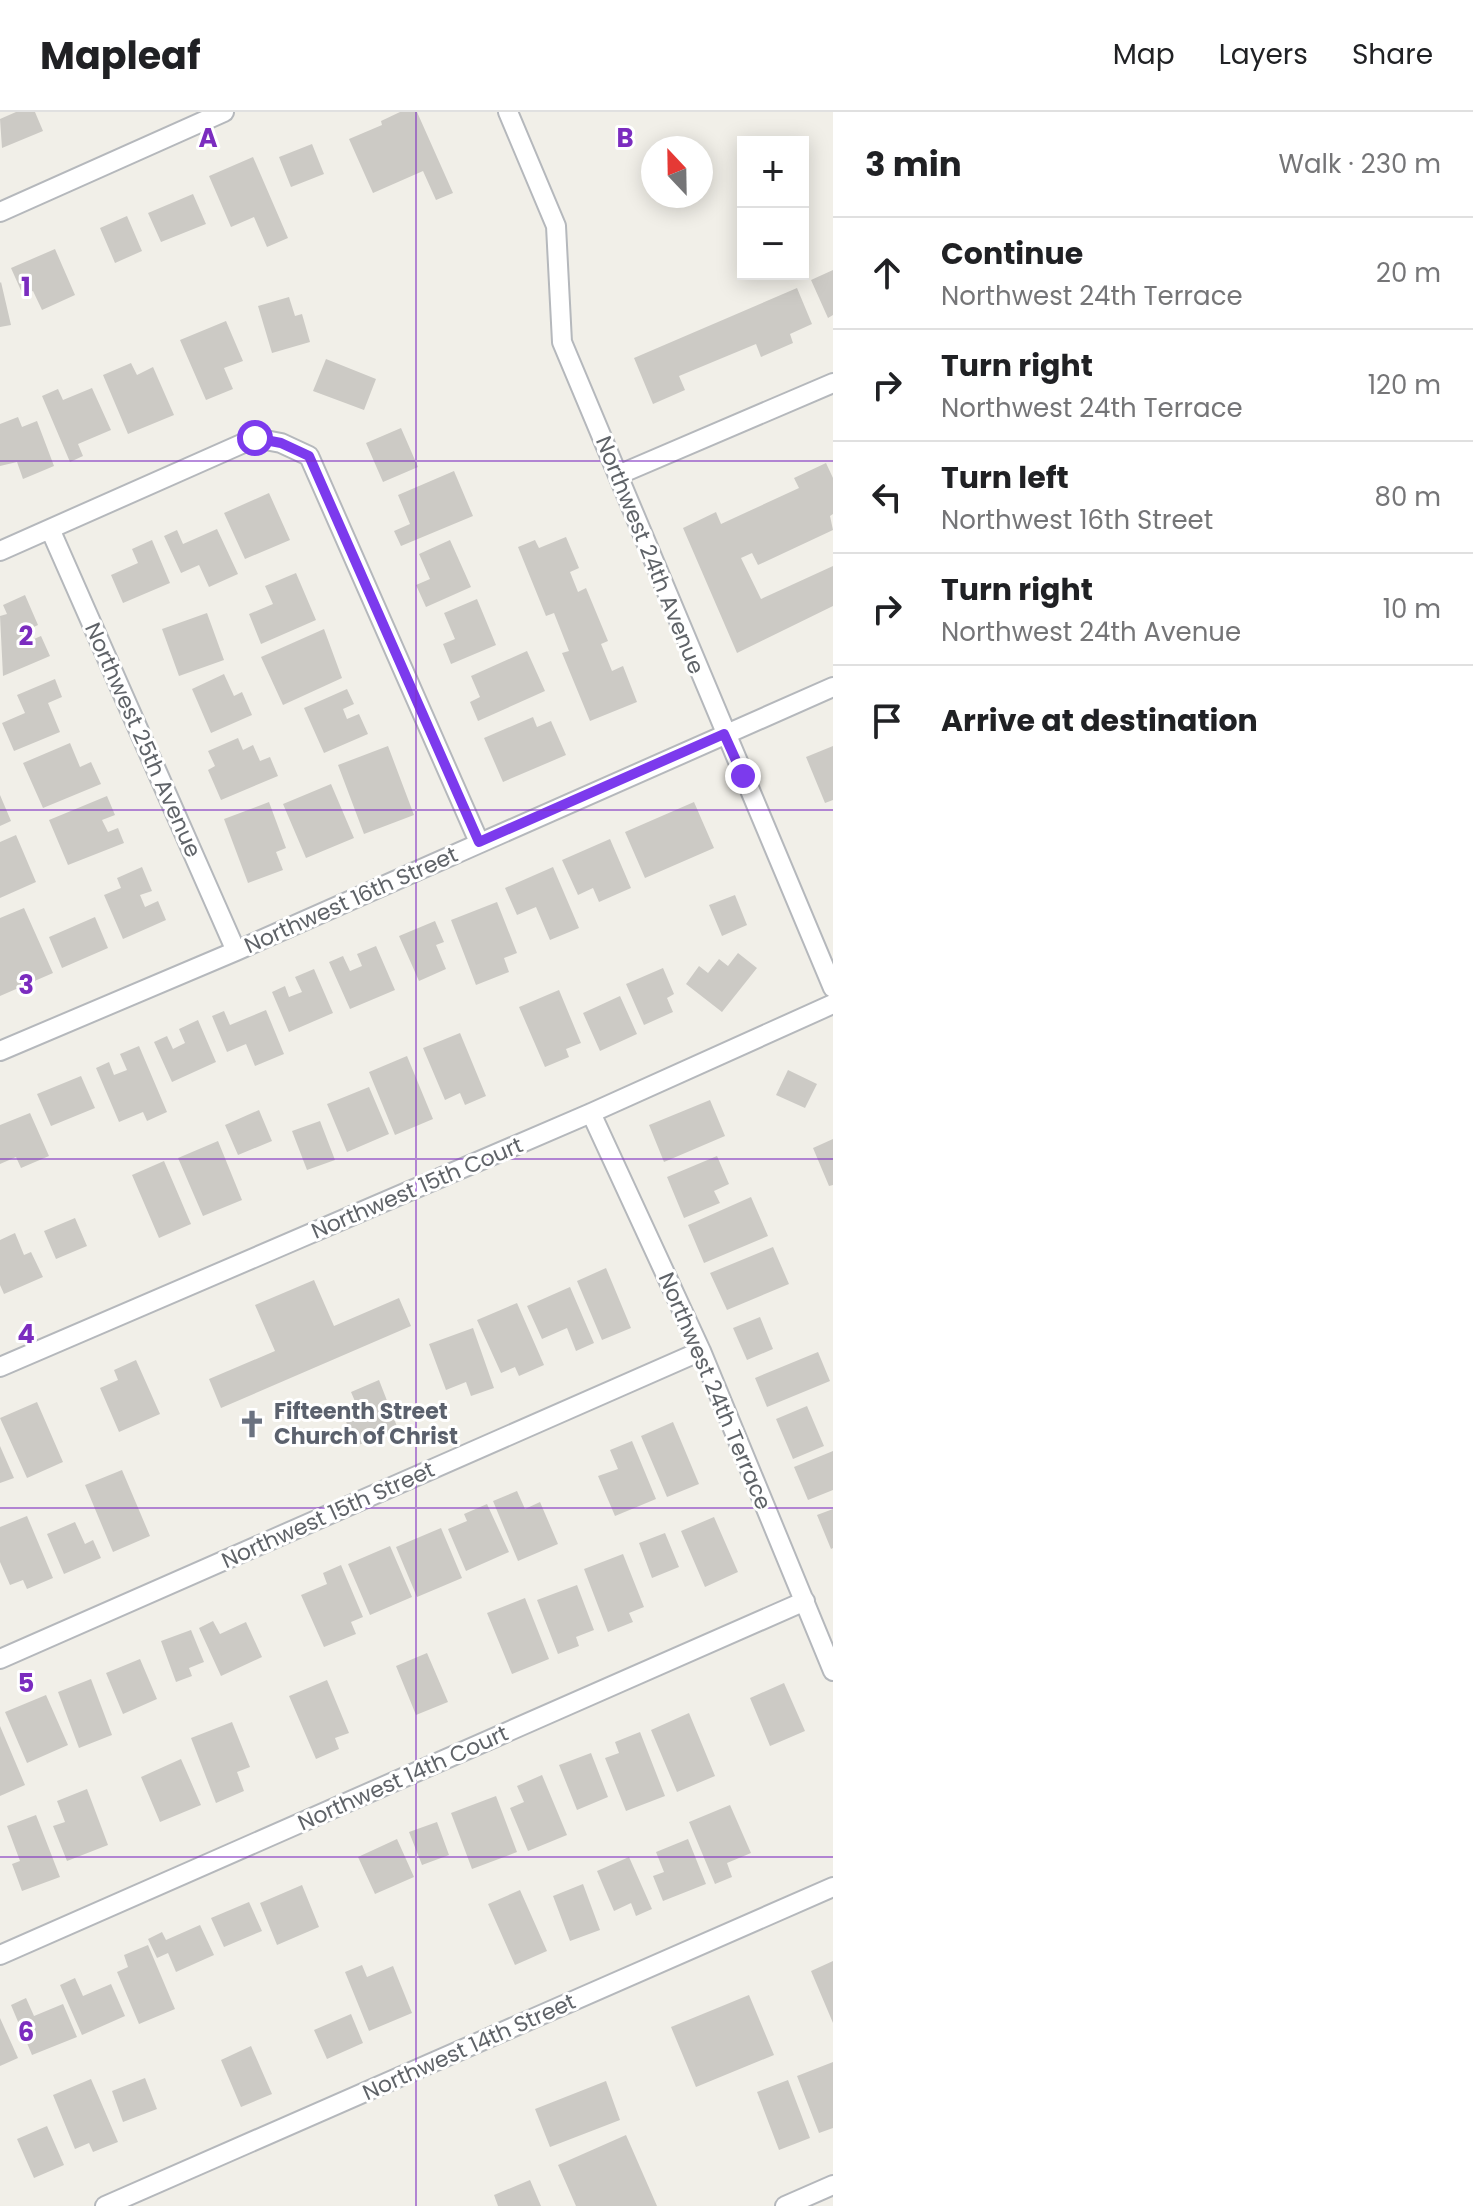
<!DOCTYPE html>
<meta charset="utf-8">
<style>
body{margin:0;font-family:Poppins,sans-serif;background:#f2f2f2;color:#202124}
.controls{position:absolute;right:24px;top:24px;display:grid;overflow:hidden;border-radius:0px;box-shadow:0 4px 20px #0003}
.controls button{width:72px;height:72px;display:grid;place-items:center;padding:0;border:0;border-bottom:2px solid #e0e0e0;background:#fff;color:#202124;font:40px sans-serif}
.compass{position:absolute;left:641px;top:24px;width:72px;height:72px;border-radius:50%;background:#fff;box-shadow:0 4px 20px #0003;rotate:338deg}
.stop{position:absolute;width:24px;height:24px;margin:-18px;border:6px solid #7c3aed;border-radius:50%;background:#fff}
.stop.end{background:#7c3aed;border-color:#fff;box-shadow:0 2px 8px #0008}
.list{margin:0;padding:0;list-style:none}
h2{display:flex;justify-content:space-between;align-items:center;height:104px;margin:0;padding:0 32px;font-size:34px}
h2 small{font-size:26px;font-weight:400;color:#757577}
.list li{display:grid;grid-template-columns:52px 1fr auto;gap:24px;align-items:center;box-sizing:border-box;height:112px;padding:0 32px;border-top:2px solid #e0e0e0}
.list b{display:block;font-size:30px;white-space:nowrap}
.list p{margin:0;font-size:26px;white-space:nowrap;color:#757577}
.list em{font-size:26px;font-style:normal;color:#757577}
.icon{flex:none;width:44px;height:44px;fill:none;stroke:currentColor;stroke-width:2;stroke-linecap:round;stroke-linejoin:round}
.map{position:relative;flex:none;width:833px;height:2094px;overflow:hidden}
header{display:flex;align-items:center;gap:48px;box-sizing:border-box;height:112px;padding:0 40px;background:#fff;border-bottom:2px solid #e0e0e0}
header strong{font-size:38px}
nav{display:flex;gap:44px;margin-inline-start:auto;font-size:28px}
main{display:flex}
aside{flex:1;background:#fff}
.map>svg:first-child{display:block}
.building{fill:#cccac5}
.lines{fill:none;stroke-linecap:round;stroke-linejoin:round}
.minor-casing{stroke:#b5b8bc;stroke-width:22}
.minor{stroke:#fff;stroke-width:18}
.route{stroke:#7c3aed;stroke-width:10}
.grid{fill:none;stroke:#7b2cbf;stroke-width:2;stroke-opacity:0.55}
.labels{text-anchor:middle;dominant-baseline:central;stroke-width:6;stroke-linejoin:round;paint-order:stroke}
.street-label{font-size:22px;fill:#5f6368;stroke:#fff}
.worship-label{font-size:22px;font-weight:bold;fill:#5b616d;stroke:#fff;text-anchor:start}
.grid-label{font-size:26px;text-anchor:middle;font-weight:bold;fill:#7b2cbf;stroke:#fff;stroke-width:6;stroke-linejoin:round;paint-order:stroke}
</style>
<header>
<strong>Mapleaf</strong>
<nav><a>Map</a><a>Layers</a><a>Share</a></nav>
</header>
<main>
<div class="map">
<svg width="833" height="2094" viewBox="0 0 833 2094">
<rect width="100%" height="100%" fill="#f1efe8"/>
<path class="building" d="M 16,0 L 35,0 L 43,19 L 2,36 L 0,7 Z
M 400,0 L 417,0 L 453,81 L 436,88 L 423,59 L 373,81 L 349,27 L 382,13 L 381,9 Z
M 312,32 L 324,62 L 291,75 L 279,45 Z
M 253,45 L 288,126 L 267,135 L 254,105 L 231,115 L 209,64 Z
M 193,82 L 206,112 L 161,130 L 148,101 Z
M 127,104 L 142,139 L 115,151 L 100,116 Z
M 55,137 L 75,183 L 42,198 L 33,179 L 23,183 L 11,156 Z
M 833,158 L 833,203 L 828,206 L 811,168 Z
M 1,170 L 11,213 L 0,215 L 0,171 Z
M 797,176 L 812,212 L 790,222 L 793,231 L 761,245 L 756,232 L 679,264 L 685,278 L 653,292 L 634,246 Z
M 289,185 L 295,204 L 302,202 L 310,230 L 272,241 L 258,194 Z
M 226,209 L 243,249 L 224,256 L 233,277 L 206,288 L 180,228 Z
M 326,247 L 376,267 L 364,298 L 313,279 Z
M 131,251 L 137,263 L 153,255 L 174,303 L 128,322 L 103,263 Z
M 92,276 L 111,318 L 78,332 L 83,344 L 70,350 L 42,284 L 58,277 L 63,288 Z
M 18,305 L 22,315 L 37,309 L 54,354 L 23,367 L 17,350 L 0,354 L 0,312 Z
M 401,316 L 418,355 L 383,370 L 366,331 Z
M 826,351 L 833,366 L 833,402 L 830,404 L 833,418 L 758,453 L 752,441 L 741,446 L 761,487 L 833,454 L 833,494 L 737,541 L 683,416 L 716,400 L 721,412 L 799,376 L 794,366 Z
M 454,359 L 473,404 L 401,434 L 394,419 L 410,412 L 398,383 Z
M 269,381 L 290,428 L 245,447 L 224,401 Z
M 217,417 L 238,462 L 209,475 L 199,453 L 181,461 L 164,424 L 177,418 L 183,432 Z
M 566,425 L 579,456 L 570,460 L 578,480 L 586,476 L 608,529 L 601,532 L 612,559 L 623,554 L 637,590 L 590,609 L 562,541 L 569,539 L 554,501 L 546,504 L 518,435 L 535,428 L 539,436 Z
M 152,428 L 170,471 L 123,491 L 111,463 L 138,451 L 132,437 Z
M 450,428 L 471,475 L 426,495 L 416,473 L 430,467 L 419,442 Z
M 296,461 L 316,508 L 261,532 L 249,502 L 273,492 L 265,474 Z
M 25,483 L 38,513 L 23,520 L 27,530 L 41,524 L 50,544 L 3,564 L 0,504 L 7,502 L 3,493 Z
M 477,487 L 496,533 L 451,552 L 443,532 L 455,527 L 444,501 Z
M 207,501 L 224,548 L 179,564 L 162,517 Z
M 324,517 L 342,566 L 283,593 L 261,545 Z
M 527,539 L 545,579 L 478,609 L 470,590 L 480,585 L 471,564 Z
M 224,562 L 234,584 L 242,580 L 252,603 L 211,621 L 192,577 Z
M 55,567 L 62,585 L 48,591 L 60,620 L 14,639 L 2,611 L 25,601 L 17,583 Z
M 347,577 L 354,592 L 343,597 L 347,607 L 359,602 L 368,622 L 324,641 L 304,596 Z
M 533,605 L 537,615 L 551,609 L 566,643 L 503,670 L 484,626 Z
M 238,626 L 243,638 L 253,633 L 260,649 L 270,645 L 278,664 L 221,688 L 208,658 L 215,654 L 208,639 Z
M 70,631 L 80,655 L 91,650 L 101,672 L 43,696 L 23,651 Z
M 388,634 L 414,703 L 364,722 L 338,653 Z
M 833,634 L 833,688 L 825,691 L 806,645 Z
M 331,672 L 354,726 L 306,746 L 283,692 Z
M 0,683 L 11,709 L 0,714 Z
M 107,684 L 115,703 L 102,708 L 108,720 L 118,716 L 124,731 L 68,753 L 49,708 Z
M 269,690 L 286,736 L 276,740 L 283,758 L 248,771 L 224,707 Z
M 694,690 L 714,736 L 645,766 L 625,720 Z
M 16,723 L 36,770 L 0,786 L 0,730 Z
M 610,727 L 631,776 L 599,790 L 593,776 L 578,783 L 562,748 Z
M 142,755 L 152,779 L 140,783 L 145,795 L 158,789 L 166,808 L 123,827 L 104,783 L 121,776 L 117,766 Z
M 553,755 L 579,816 L 550,828 L 536,795 L 517,803 L 505,776 Z
M 735,783 L 747,813 L 722,824 L 709,793 Z
M 497,790 L 517,841 L 504,846 L 509,860 L 476,873 L 451,808 Z
M 24,796 L 53,861 L 0,884 L 0,806 Z
M 95,805 L 108,836 L 62,856 L 49,825 Z
M 435,809 L 444,830 L 436,833 L 446,857 L 419,869 L 399,824 Z
M 376,834 L 395,878 L 350,897 L 329,850 L 343,844 L 350,859 L 362,854 L 357,842 Z
M 738,841 L 757,856 L 722,900 L 686,872 L 699,854 L 708,861 L 719,847 L 728,854 Z
M 663,856 L 674,882 L 667,886 L 673,900 L 644,913 L 626,872 Z
M 314,857 L 333,901 L 289,920 L 272,880 L 285,874 L 289,885 L 302,880 L 295,865 Z
M 559,878 L 581,931 L 566,937 L 569,945 L 545,955 L 519,895 Z
M 620,884 L 637,922 L 600,939 L 583,901 Z
M 266,898 L 284,942 L 255,954 L 246,932 L 227,940 L 212,904 L 224,899 L 230,913 Z
M 198,908 L 216,950 L 172,970 L 154,930 L 167,924 L 173,937 L 185,931 L 179,917 Z
M 460,921 L 486,984 L 465,993 L 460,981 L 445,988 L 423,936 Z
M 139,934 L 167,1000 L 147,1009 L 143,1000 L 119,1010 L 96,956 L 109,950 L 114,963 L 127,958 L 120,942 Z
M 407,944 L 433,1007 L 395,1023 L 369,960 Z
M 788,958 L 817,972 L 805,996 L 776,983 Z
M 81,964 L 95,996 L 51,1014 L 37,982 Z
M 369,975 L 389,1022 L 347,1040 L 327,992 Z
M 710,988 L 725,1024 L 664,1050 L 649,1013 Z
M 259,998 L 272,1029 L 238,1043 L 225,1013 Z
M 30,1001 L 49,1044 L 21,1056 L 16,1045 L 0,1052 L 0,1013 Z
M 320,1009 L 335,1048 L 307,1058 L 292,1019 Z
M 833,1027 L 833,1073 L 829,1074 L 813,1036 Z
M 218,1029 L 242,1088 L 203,1104 L 178,1046 Z
M 717,1044 L 729,1072 L 714,1079 L 720,1091 L 684,1106 L 667,1065 Z
M 164,1049 L 191,1112 L 159,1126 L 132,1063 Z
M 751,1085 L 768,1124 L 704,1151 L 688,1113 Z
M 75,1106 L 87,1134 L 56,1147 L 44,1119 Z
M 15,1121 L 24,1143 L 31,1140 L 43,1165 L 4,1182 L 0,1173 L 0,1128 Z
M 773,1135 L 789,1172 L 727,1198 L 710,1161 Z
M 606,1156 L 631,1216 L 602,1228 L 577,1169 Z
M 314,1168 L 334,1214 L 399,1186 L 411,1214 L 221,1296 L 209,1267 L 275,1239 L 255,1193 Z
M 570,1175 L 594,1231 L 576,1239 L 567,1216 L 542,1227 L 527,1194 Z
M 517,1191 L 544,1253 L 519,1264 L 515,1255 L 501,1261 L 477,1208 Z
M 760,1205 L 773,1237 L 747,1248 L 733,1216 Z
M 473,1216 L 494,1276 L 471,1284 L 466,1270 L 446,1278 L 429,1232 Z
M 818,1240 L 830,1269 L 767,1295 L 755,1266 Z
M 136,1248 L 160,1302 L 119,1320 L 100,1276 L 118,1268 L 114,1258 Z
M 379,1268 L 398,1317 L 356,1334 L 342,1300 L 357,1294 L 351,1280 Z
M 37,1290 L 63,1350 L 27,1366 L 0,1306 Z
M 807,1294 L 824,1334 L 793,1347 L 776,1307 Z
M 673,1310 L 699,1372 L 667,1385 L 641,1324 Z
M 632,1329 L 656,1387 L 615,1404 L 598,1364 L 618,1357 L 610,1338 Z
M 0,1334 L 14,1366 L 0,1371 Z
M 833,1339 L 833,1378 L 808,1388 L 794,1355 Z
M 122,1358 L 150,1424 L 113,1440 L 85,1373 Z
M 517,1379 L 525,1397 L 540,1390 L 558,1432 L 518,1449 L 493,1389 Z
M 487,1392 L 509,1440 L 466,1459 L 448,1417 L 467,1409 L 464,1402 Z
M 833,1397 L 833,1436 L 831,1437 L 817,1403 Z
M 27,1404 L 53,1466 L 27,1477 L 23,1468 L 10,1473 L 0,1450 L 0,1415 Z
M 714,1405 L 738,1460 L 705,1475 L 681,1419 Z
M 75,1410 L 85,1432 L 93,1428 L 101,1446 L 64,1462 L 47,1422 Z
M 441,1416 L 462,1466 L 417,1485 L 396,1435 Z
M 665,1421 L 679,1455 L 652,1466 L 639,1431 Z
M 390,1434 L 412,1485 L 370,1503 L 348,1452 Z
M 623,1442 L 644,1495 L 629,1501 L 633,1510 L 608,1520 L 584,1457 Z
M 341,1453 L 363,1505 L 351,1510 L 356,1522 L 324,1535 L 301,1483 L 327,1472 L 323,1461 Z
M 577,1473 L 594,1518 L 576,1525 L 579,1534 L 558,1542 L 537,1488 Z
M 525,1486 L 549,1547 L 512,1562 L 487,1501 Z
M 213,1509 L 220,1522 L 246,1510 L 262,1545 L 221,1564 L 199,1516 Z
M 191,1518 L 204,1550 L 189,1556 L 192,1564 L 176,1570 L 161,1529 Z
M 427,1541 L 448,1590 L 416,1603 L 396,1554 Z
M 140,1547 L 157,1587 L 123,1602 L 106,1561 Z
M 91,1567 L 112,1623 L 79,1636 L 58,1580 Z
M 327,1568 L 349,1621 L 335,1626 L 339,1637 L 316,1647 L 289,1584 Z
M 784,1571 L 805,1619 L 770,1634 L 750,1586 Z
M 46,1583 L 68,1633 L 27,1651 L 5,1600 Z
M 689,1601 L 715,1664 L 677,1680 L 651,1618 Z
M 232,1610 L 250,1655 L 237,1660 L 244,1679 L 216,1691 L 191,1626 Z
M 0,1614 L 25,1673 L 0,1684 Z
M 640,1620 L 665,1684 L 626,1699 L 605,1646 L 619,1641 L 615,1630 Z
M 591,1641 L 608,1685 L 577,1698 L 559,1653 Z
M 181,1647 L 201,1693 L 160,1710 L 141,1665 Z
M 542,1663 L 567,1723 L 528,1739 L 510,1696 L 524,1690 L 517,1674 Z
M 87,1677 L 108,1733 L 67,1749 L 53,1714 L 65,1710 L 57,1689 Z
M 496,1684 L 517,1740 L 472,1757 L 451,1701 Z
M 730,1693 L 751,1741 L 727,1751 L 732,1765 L 715,1772 L 689,1710 Z
M 36,1703 L 60,1765 L 22,1779 L 12,1752 L 20,1749 L 7,1714 Z
M 437,1710 L 449,1743 L 422,1753 L 409,1720 Z
M 397,1727 L 414,1765 L 375,1782 L 358,1745 Z
M 688,1727 L 706,1772 L 663,1789 L 653,1764 L 664,1760 L 656,1740 Z
M 629,1745 L 652,1797 L 636,1804 L 631,1791 L 614,1799 L 597,1759 Z
M 583,1772 L 600,1818 L 570,1829 L 553,1784 Z
M 302,1773 L 319,1815 L 277,1833 L 260,1791 Z
M 520,1778 L 547,1839 L 515,1853 L 488,1792 Z
M 249,1790 L 262,1819 L 224,1835 L 211,1806 Z
M 200,1813 L 214,1843 L 176,1860 L 168,1841 L 157,1846 L 148,1827 L 162,1820 L 166,1828 Z
M 148,1833 L 175,1897 L 139,1912 L 117,1860 L 128,1855 L 124,1843 Z
M 833,1849 L 833,1911 L 811,1859 Z
M 362,1853 L 367,1865 L 393,1854 L 412,1901 L 369,1919 L 345,1860 Z
M 75,1866 L 83,1884 L 111,1872 L 125,1904 L 82,1923 L 60,1873 Z
M 749,1883 L 774,1943 L 696,1975 L 671,1915 Z
M 26,1886 L 34,1904 L 63,1892 L 77,1925 L 32,1943 L 11,1893 Z
M 351,1902 L 363,1931 L 327,1947 L 314,1918 Z
M 0,1906 L 18,1946 L 0,1954 Z
M 251,1934 L 272,1982 L 241,1995 L 221,1948 Z
M 833,1950 L 833,2016 L 819,2021 L 797,1964 Z
M 145,1966 L 157,1997 L 123,2010 L 112,1979 Z
M 91,1967 L 118,2030 L 93,2040 L 89,2031 L 75,2037 L 53,1983 Z
M 788,1968 L 810,2026 L 779,2038 L 757,1980 Z
M 606,1969 L 620,2008 L 550,2035 L 535,1997 Z
M 47,2014 L 64,2053 L 34,2066 L 17,2027 Z
M 626,2023 L 657,2094 L 576,2094 L 558,2053 Z
M 530,2068 L 541,2094 L 498,2094 L 494,2083 Z"/>
<g class="lines">
<defs>
<path id="minor" d="M 508,0 L 556,114 L 562,230 L 833,876
M 0,100 L 224,0
M 618,363 L 833,271
M 50,417 L 236,839
M 0,439 L 255,326 L 281,331 L 309,344 L 479,730
M 0,939 L 236,839 L 833,575
M 591,1001 L 701,1239 L 833,1559
M 0,1255 L 591,1001 L 833,892
M 0,1547 L 701,1239
M 0,1843 L 805,1489
M 105,2094 L 833,1775
M 785,2094 L 833,2073"/>
</defs>
<use href="#minor" class="minor-casing"/>
<use href="#minor" class="minor"/>
</g>
<g class="lines">
<path class="route" d="M 255,326 L 281,331 L 309,344 L 479,730 L 724,622 L 743,664"/>
</g>
<path class="grid" d="M 416,0 L 416,2094M 0,349 L 833,349M 0,698 L 833,698M 0,1047 L 833,1047M 0,1396 L 833,1396M 0,1745 L 833,1745"/>
<defs>
<symbol id="church-bare" viewBox="-9 -9 18 18"><path d="M-1.2-6h2.4v3.5h3.3v2.4h-3.3V6h-2.4V-.1h-3.3v-2.4h3.3Z" fill="#6b7280" stroke="#fff" stroke-width="2.5" paint-order="stroke"/></symbol>
</defs>
<g fill-rule="evenodd">
<use href="#church-bare" x="232" y="1292" width="40" height="40"/>
</g>
<g class="labels">
<g class="street-label">
<text transform="translate(650 443) rotate(68)">Northwest 24th Avenue</text>
<text transform="translate(143 628) rotate(66)">Northwest 25th Avenue</text>
<text transform="translate(351 788) rotate(-24)">Northwest 16th Street</text>
<text transform="translate(417 1076) rotate(-23)">Northwest 15th Court</text>
<text transform="translate(715 1279) rotate(67)">Northwest 24th Terrace</text>
<text transform="translate(328 1403) rotate(-24)">Northwest 15th Street</text>
<text transform="translate(403 1666) rotate(-24)">Northwest 14th Court</text>
<text transform="translate(469 1935) rotate(-24)">Northwest 14th Street</text>
</g>
<g class="worship-label">
<text x="274" y="1299">Fifteenth Street<tspan x="274" dy="25">Church of Christ</tspan></text>
</g>
</g>
<g class="grid-label">
<text x="208" y="35">A</text>
<text x="625" y="35">B</text>
<text x="26" y="184">1</text>
<text x="26" y="533">2</text>
<text x="26" y="882">3</text>
<text x="26" y="1231">4</text>
<text x="26" y="1580">5</text>
<text x="26" y="1929">6</text>
</g>
</svg>
<div class="controls">
<button>+</button>
<button>−</button>
</div>
<svg class="compass" viewBox="-18 -18 36 36"><path d="M0-13l5 13h-10z" fill="#e53935"/><path d="M0 13l5-13h-10z" fill="#757577"/></svg>
<div class="stop" style="left:255px;top:326px"></div>
<div class="stop end" style="left:743px;top:664px"></div>
</div>
<aside>
<h2>3 min<small>Walk · 230 m</small></h2>
<ul class="list">
<li><svg class="icon" aria-label="ahead" viewBox="0 0 24 24"><path d="M12 20V5M6 11l6-6 6 6"/></svg><div><b>Continue</b><p>Northwest 24th Terrace</p></div><em>20 m</em></li>
<li><svg class="icon" aria-label="right" viewBox="0 0 24 24"><path d="M7 20v-9h11M14 6l5 5-5 5"/></svg><div><b>Turn right</b><p>Northwest 24th Terrace</p></div><em>120 m</em></li>
<li><svg class="icon" aria-label="left" viewBox="0 0 24 24"><path d="M17 20v-9H6M10 6l-5 5 5 5"/></svg><div><b>Turn left</b><p>Northwest 16th Street</p></div><em>80 m</em></li>
<li><svg class="icon" aria-label="right" viewBox="0 0 24 24"><path d="M7 20v-9h11M14 6l5 5-5 5"/></svg><div><b>Turn right</b><p>Northwest 24th Avenue</p></div><em>10 m</em></li>
<li><svg class="icon" aria-label="arrive" viewBox="0 0 24 24"><path d="M6 21V4h12l-3 4 3 4H6"/></svg><div><b>Arrive at destination</b></div></li>
</ul>
</aside>
</main>
